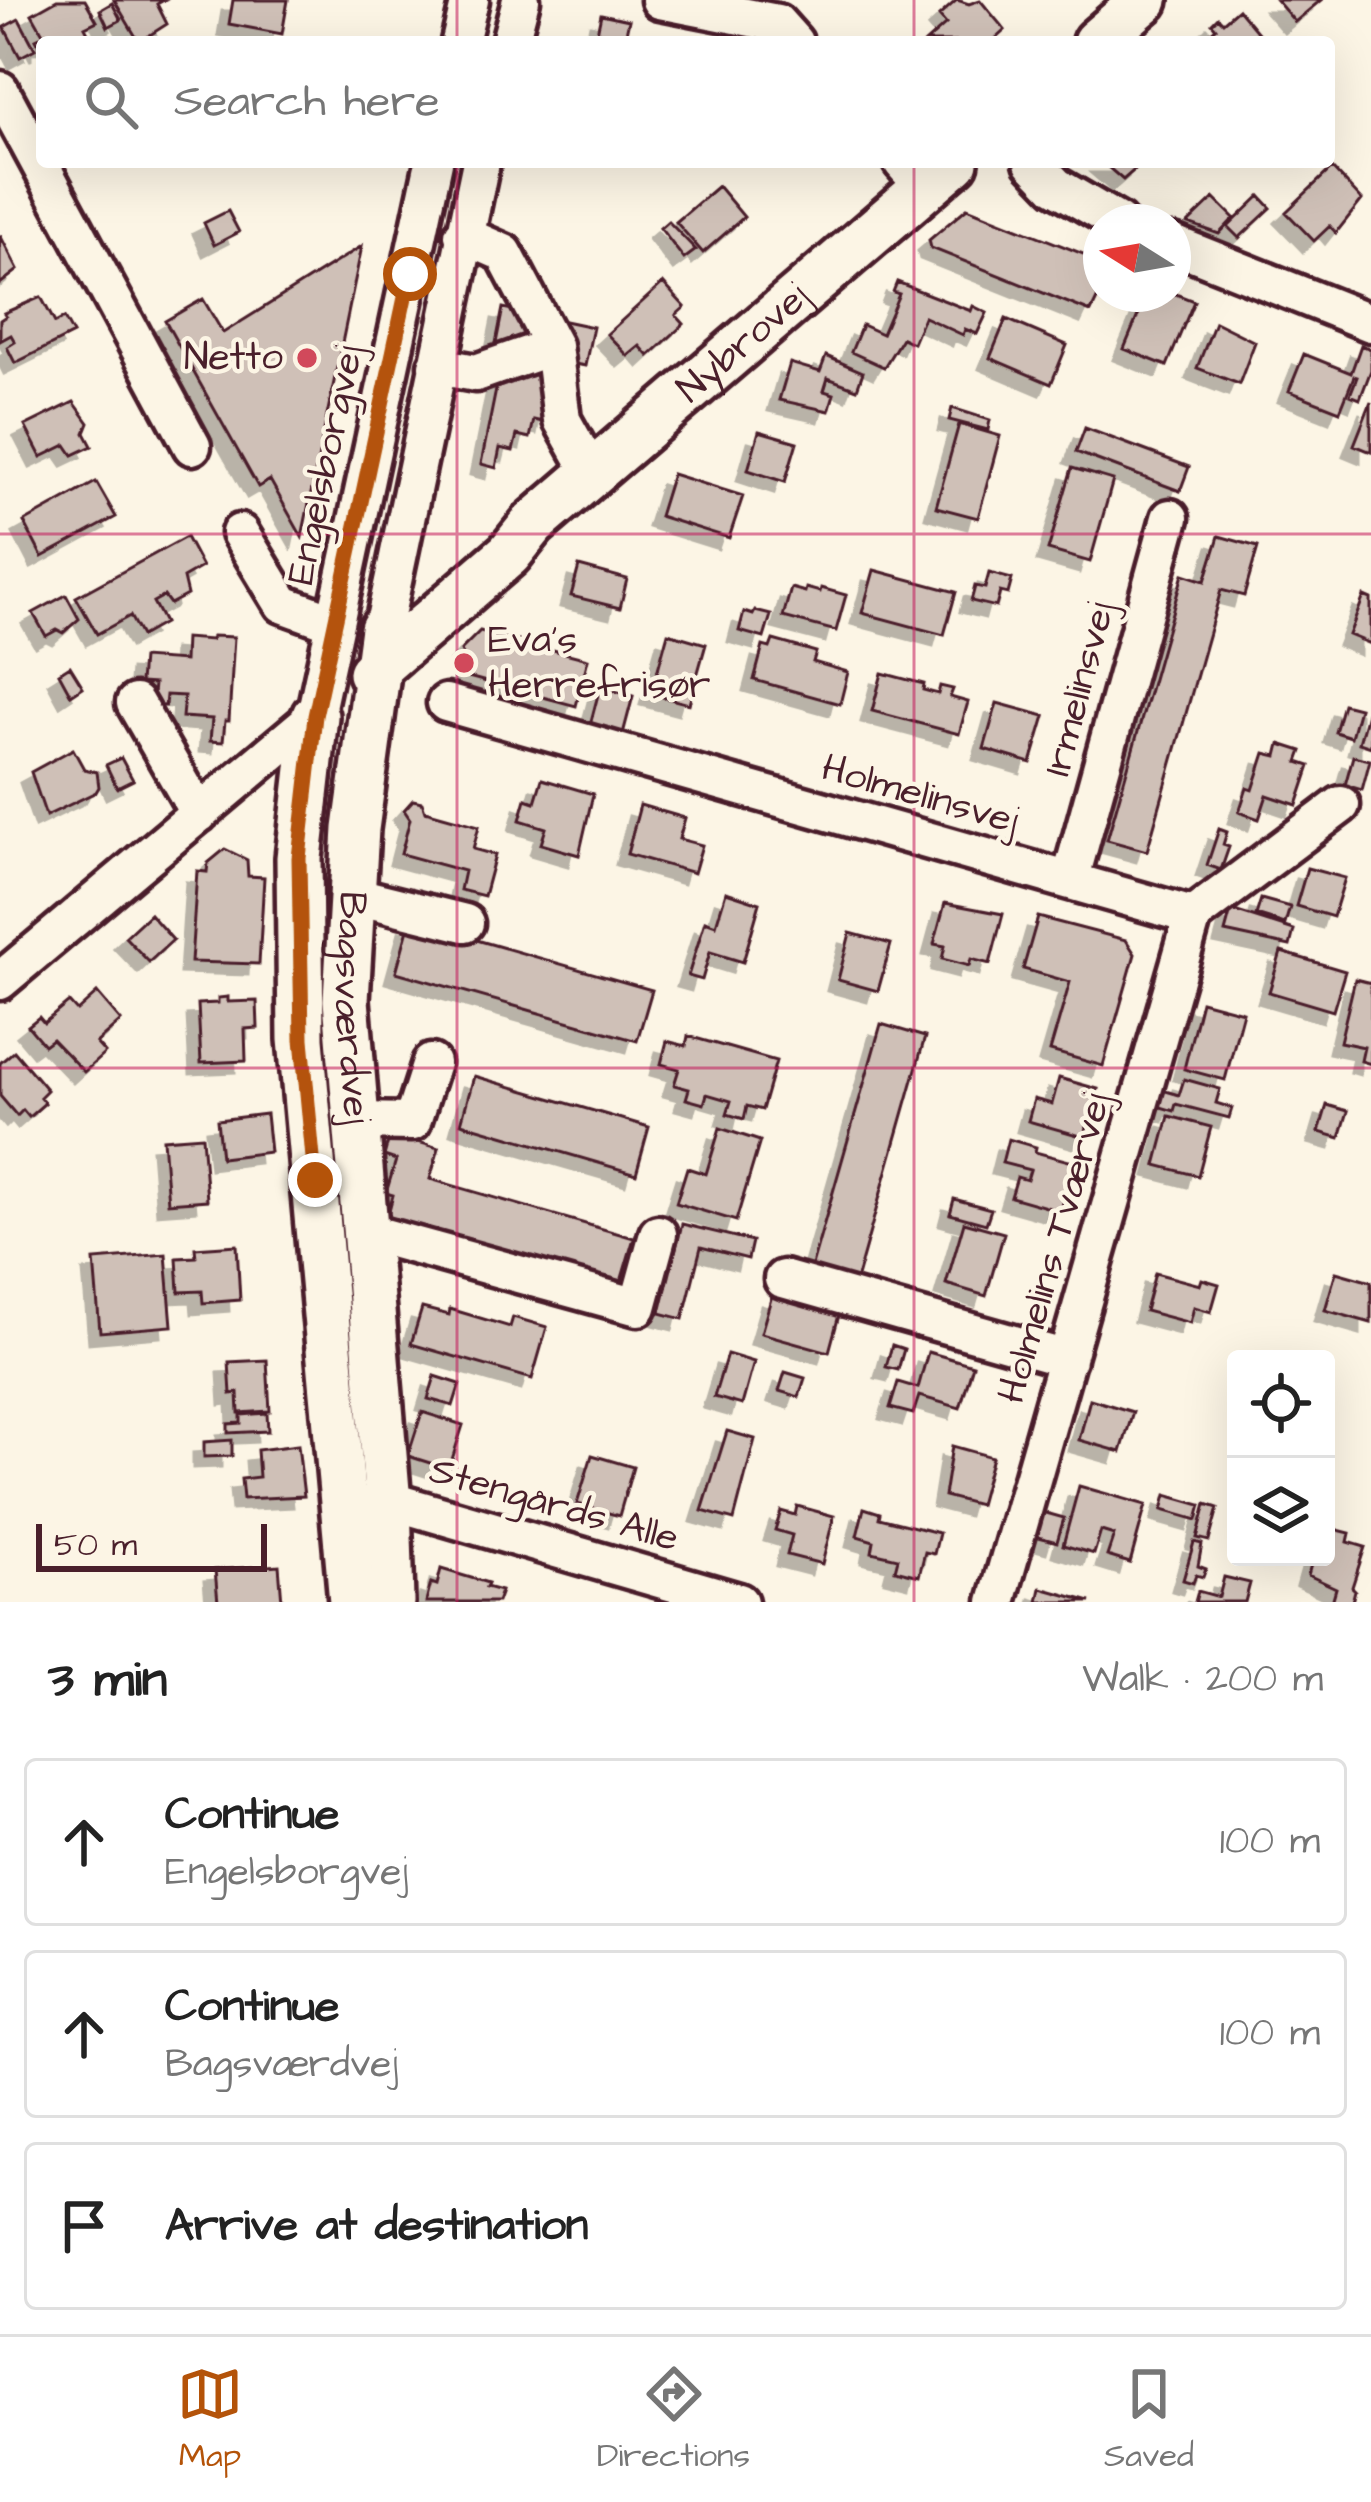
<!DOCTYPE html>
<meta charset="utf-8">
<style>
body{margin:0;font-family:"Architects Daughter",sans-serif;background:#f2f2f2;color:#222}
.controls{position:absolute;right:36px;bottom:36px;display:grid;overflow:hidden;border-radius:12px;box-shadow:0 12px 48px #0002}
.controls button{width:108px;height:108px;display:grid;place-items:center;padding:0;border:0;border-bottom:3px solid #e0e0e0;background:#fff;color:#222;font:60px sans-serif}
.compass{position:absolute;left:1083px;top:204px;width:108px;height:108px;border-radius:50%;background:#fff;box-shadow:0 12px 48px #0002;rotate:281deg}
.scale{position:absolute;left:36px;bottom:30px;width:231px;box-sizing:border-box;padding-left:12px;border:6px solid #4a1f2b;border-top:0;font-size:33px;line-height:42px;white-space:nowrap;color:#4a1f2b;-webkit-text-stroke:9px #fcf5e5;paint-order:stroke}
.stop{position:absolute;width:36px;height:36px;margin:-27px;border:9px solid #b45309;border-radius:50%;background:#fff}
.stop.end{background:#b45309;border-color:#fff;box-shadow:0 3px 12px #0008}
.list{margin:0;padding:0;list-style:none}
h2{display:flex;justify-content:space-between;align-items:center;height:156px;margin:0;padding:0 48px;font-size:51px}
h2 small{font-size:39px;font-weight:400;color:#767676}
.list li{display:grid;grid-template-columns:78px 1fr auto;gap:36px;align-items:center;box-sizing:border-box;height:168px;margin:0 24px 24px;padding:0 24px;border:3px solid #e0e0e0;border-radius:12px}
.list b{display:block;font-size:45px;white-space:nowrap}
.list p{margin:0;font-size:39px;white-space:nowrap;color:#767676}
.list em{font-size:39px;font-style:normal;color:#767676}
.icon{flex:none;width:66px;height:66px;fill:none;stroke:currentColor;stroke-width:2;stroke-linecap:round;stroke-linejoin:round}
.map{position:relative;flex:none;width:1371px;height:1602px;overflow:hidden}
.search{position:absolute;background:#fff;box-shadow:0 12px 48px #0002;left:36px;right:36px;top:36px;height:132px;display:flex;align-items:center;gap:30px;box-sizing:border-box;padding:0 42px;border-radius:12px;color:#767676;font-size:45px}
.sheet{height:732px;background:#fff}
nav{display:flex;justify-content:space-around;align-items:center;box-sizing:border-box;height:168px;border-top:3px solid #e0e0e0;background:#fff;font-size:33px;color:#767676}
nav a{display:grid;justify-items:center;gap:6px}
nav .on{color:#b45309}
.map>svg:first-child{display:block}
.building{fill:#cfc0b7;stroke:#4a1f2b;stroke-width:3;filter:url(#shadow)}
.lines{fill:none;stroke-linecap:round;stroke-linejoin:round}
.minor-casing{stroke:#4a1f2b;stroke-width:45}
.major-casing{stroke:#4a1f2b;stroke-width:54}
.minor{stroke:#fcf5e5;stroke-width:36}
.major{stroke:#fcf5e5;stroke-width:45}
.route{stroke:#b45309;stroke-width:15}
.grid{fill:none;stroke:#c2185b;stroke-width:3;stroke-opacity:0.55}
.poi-dot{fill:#d1495b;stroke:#fcf5e5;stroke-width:4.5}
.labels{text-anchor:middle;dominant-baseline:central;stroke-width:9;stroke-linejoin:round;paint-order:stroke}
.street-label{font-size:39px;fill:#4a1f2b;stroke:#fcf5e5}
.poi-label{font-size:39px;fill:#4a1f2b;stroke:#fcf5e5;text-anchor:end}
</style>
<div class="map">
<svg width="1371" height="1602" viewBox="0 0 1371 1602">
<defs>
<filter id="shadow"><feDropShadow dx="-11" dy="11" stdDeviation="0" flood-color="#0004"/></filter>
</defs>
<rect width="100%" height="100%" fill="#fcf5e5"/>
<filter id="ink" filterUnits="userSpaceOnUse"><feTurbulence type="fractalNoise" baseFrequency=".00833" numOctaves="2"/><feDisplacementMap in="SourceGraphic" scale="24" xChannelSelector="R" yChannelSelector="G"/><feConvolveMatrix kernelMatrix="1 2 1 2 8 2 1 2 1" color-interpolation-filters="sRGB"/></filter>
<g filter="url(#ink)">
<path class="building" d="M 57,0 L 85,0 L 97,21 L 85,27 L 92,40 L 42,42 L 42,50 L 36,39 L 44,35 L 32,14 Z
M 114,0 L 164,0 L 157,4 L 167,24 L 139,42 Z
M 233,0 L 288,0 L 282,34 L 229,24 Z
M 957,0 L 969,4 L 980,0 L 1005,30 L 992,42 L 926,42 L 946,24 L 939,16 Z
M 1276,0 L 1321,0 L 1295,22 Z
M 112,3 L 121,20 L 108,27 L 100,10 Z
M 1238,9 L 1263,39 L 1260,42 L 1210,42 L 1205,37 L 1216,28 L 1212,23 L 1218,17 L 1223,22 Z
M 601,14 L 629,20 L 624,42 L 595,42 Z
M 19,19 L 35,49 L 20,57 L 4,27 Z
M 1102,162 L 1135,162 L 1139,166 L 1123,180 Z
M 1332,168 L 1362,200 L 1336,233 L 1330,226 L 1314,241 L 1286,212 Z
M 718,186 L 744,217 L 703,253 L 676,222 Z
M 1260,196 L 1271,208 L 1239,238 L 1228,227 Z
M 1214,198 L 1234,218 L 1219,234 L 1188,223 Z
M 967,208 L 1101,261 L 1101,291 L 1091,312 L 931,248 L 929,240 Z
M 228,211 L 239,232 L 214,245 L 204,223 Z
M 668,221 L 696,250 L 684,259 L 660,228 Z
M 0,235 L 18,270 L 0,284 Z
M 362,246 L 302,537 L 270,480 L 258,487 L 165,321 L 203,299 L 223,333 Z
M 897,282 L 971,311 L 973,306 L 987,313 L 977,334 L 965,329 L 963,335 L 924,317 L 913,343 L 902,338 L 884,367 L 851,352 L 862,325 L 882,334 L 899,294 L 893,292 Z
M 663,283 L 685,307 L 676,315 L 684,324 L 649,356 L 640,346 L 628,356 L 607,334 Z
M 1173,293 L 1194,301 L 1167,366 L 1124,349 L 1147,294 Z
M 41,297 L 55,323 L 64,318 L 73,334 L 15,363 L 7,347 L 15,342 L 11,335 L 0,341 L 0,320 L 6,316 L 4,313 Z
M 503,308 L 593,327 L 585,366 L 560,361 L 547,423 L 534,420 L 530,438 L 517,435 L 513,451 L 500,448 L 496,468 L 481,464 L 504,350 L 495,348 Z
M 1006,319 L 1067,345 L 1051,384 L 990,358 Z
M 1215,322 L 1255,342 L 1239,384 L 1197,368 Z
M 1361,345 L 1371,349 L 1371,370 L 1360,399 L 1350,395 L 1357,377 L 1354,376 L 1340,411 L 1289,391 L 1304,354 L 1351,373 Z
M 826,356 L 863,372 L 857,389 L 828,378 L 824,391 L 834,394 L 829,411 L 779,400 L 790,363 L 820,372 Z
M 74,402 L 89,423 L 85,433 L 92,446 L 73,455 L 66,445 L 41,457 L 25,426 Z
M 1371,402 L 1371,452 L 1354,445 Z
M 952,408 L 990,420 L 988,430 L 949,420 Z
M 959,424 L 1000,436 L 978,518 L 936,507 Z
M 1085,428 L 1189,467 L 1180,491 L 1076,452 Z
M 759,431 L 797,442 L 785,482 L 748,470 Z
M 1072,468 L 1113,480 L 1090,562 L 1048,550 Z
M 672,474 L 743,496 L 729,538 L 659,516 Z
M 96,482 L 116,517 L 42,557 L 24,522 Z
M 1219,536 L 1258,547 L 1244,596 L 1221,590 L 1147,851 L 1107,840 L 1183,574 L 1205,581 Z
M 186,537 L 202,567 L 183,578 L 187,595 L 170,604 L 164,596 L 153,602 L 164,623 L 141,636 L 130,616 L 97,634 L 76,597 Z
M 579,566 L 627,579 L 620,608 L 571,596 Z
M 874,570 L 956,592 L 944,635 L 862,613 Z
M 989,573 L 1012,579 L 1008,594 L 1000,592 L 996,607 L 971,601 L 975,586 L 985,588 Z
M 791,588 L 805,592 L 806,588 L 820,592 L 821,588 L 846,595 L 836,631 L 783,617 Z
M 66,595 L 79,619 L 63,633 L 57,630 L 46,636 L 33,613 Z
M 1364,596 L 1371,599 L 1371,644 L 1349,635 Z
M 755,611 L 771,615 L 764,638 L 739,631 L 744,612 L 753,615 Z
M 480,631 L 588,659 L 576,706 L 468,677 L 461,650 Z
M 668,633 L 706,644 L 689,704 L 651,694 Z
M 212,636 L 234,637 L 229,721 L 225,721 L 223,742 L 210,741 L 212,719 L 182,717 L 184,696 L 166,695 L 165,706 L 152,705 L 154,684 L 140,683 L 142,658 L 184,661 L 185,638 L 211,640 Z
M 773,640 L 816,652 L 813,662 L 848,672 L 840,704 L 754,680 L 763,646 L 770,648 Z
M 70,666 L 83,687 L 71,695 L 59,673 Z
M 882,673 L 924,684 L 923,690 L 938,694 L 940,686 L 953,689 L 950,697 L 968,702 L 959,734 L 872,711 Z
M 600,687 L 633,696 L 623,734 L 590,725 Z
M 1370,702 L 1371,703 L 1371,747 L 1359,743 Z
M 997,703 L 1045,716 L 1031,763 L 984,749 Z
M 1343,704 L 1359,708 L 1351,737 L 1335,732 Z
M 1280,744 L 1302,751 L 1298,762 L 1310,766 L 1297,805 L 1267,795 L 1259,819 L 1239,812 L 1247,788 L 1253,790 L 1265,753 L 1277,756 Z
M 73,749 L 84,769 L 97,772 L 99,787 L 96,792 L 46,816 L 31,772 Z
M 1353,756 L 1370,760 L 1362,790 L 1345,785 Z
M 121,758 L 133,780 L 117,788 L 106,765 Z
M 542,779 L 593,794 L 579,855 L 541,844 L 546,828 L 520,820 L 526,799 L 535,802 Z
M 413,800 L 422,802 L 425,811 L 479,826 L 473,849 L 495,855 L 484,896 L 460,890 L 464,871 L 401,854 L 410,819 L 404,810 Z
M 640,805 L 685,818 L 679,839 L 702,845 L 694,873 L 627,854 Z
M 1219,829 L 1227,832 L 1223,845 L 1229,847 L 1221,870 L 1207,865 Z
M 225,849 L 247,860 L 248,876 L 264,877 L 259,964 L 191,962 L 197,871 L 207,872 L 208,863 Z
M 1307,868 L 1345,878 L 1333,917 L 1296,906 Z
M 726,892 L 760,903 L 743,962 L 710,952 L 702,980 L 688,976 L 705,921 L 716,925 Z
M 1261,899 L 1290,907 L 1285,924 L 1256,915 Z
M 945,903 L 1003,914 L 990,964 L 971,959 L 969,966 L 942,959 L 945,946 L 934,944 Z
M 1231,910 L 1294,930 L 1290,946 L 1225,932 Z
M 150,914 L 173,940 L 149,962 L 125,937 Z
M 1038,917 L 1126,940 L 1135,954 L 1103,1066 L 1050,1051 L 1070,982 L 1023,969 Z
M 410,921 L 652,990 L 637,1041 L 396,972 Z
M 850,933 L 891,944 L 878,991 L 838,980 Z
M 1281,952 L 1345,971 L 1333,1011 L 1269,992 Z
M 1355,979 L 1371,983 L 1371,1064 L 1361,1061 L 1364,1047 L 1340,1042 Z
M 97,993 L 121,1021 L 96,1043 L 105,1053 L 84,1072 L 52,1039 L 44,1045 L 28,1026 L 39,1017 L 44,1023 L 69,1002 L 77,1011 Z
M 228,997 L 228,1002 L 257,1001 L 258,1028 L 245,1029 L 246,1061 L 201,1063 L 198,1004 L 218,1003 L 218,998 Z
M 1201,1001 L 1243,1012 L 1225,1080 L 1184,1069 Z
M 881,1024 L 925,1037 L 852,1295 L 807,1283 Z
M 688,1036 L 776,1061 L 762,1110 L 747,1106 L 744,1119 L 727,1114 L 731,1101 L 707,1094 L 704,1104 L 686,1099 L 689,1089 L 674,1085 L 679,1069 L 661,1064 L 667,1041 L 686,1046 Z
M 14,1051 L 47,1090 L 40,1097 L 45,1103 L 29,1117 L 23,1110 L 17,1116 L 0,1096 L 0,1063 Z
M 474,1076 L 649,1127 L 636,1174 L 461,1123 Z
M 1059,1078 L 1098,1089 L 1084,1137 L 1028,1121 L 1034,1099 L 1052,1104 Z
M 1184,1079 L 1220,1089 L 1216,1103 L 1232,1108 L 1229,1118 L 1176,1104 L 1174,1111 L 1154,1105 L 1159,1089 L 1179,1095 Z
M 1327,1105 L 1348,1111 L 1340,1138 L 1319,1132 Z
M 266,1114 L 270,1152 L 221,1158 L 217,1120 Z
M 1169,1116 L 1211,1127 L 1198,1176 L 1156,1165 Z
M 720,1128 L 760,1141 L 736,1221 L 676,1203 L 687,1168 L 706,1174 Z
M 390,1134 L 439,1148 L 430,1179 L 634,1238 L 620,1285 L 387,1218 L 393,1195 L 386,1193 L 396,1160 L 384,1156 Z
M 202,1136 L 207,1200 L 168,1203 L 163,1139 Z
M 1008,1139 L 1036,1147 L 1035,1152 L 1073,1162 L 1060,1211 L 1011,1197 L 1017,1177 L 1027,1180 L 1030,1170 L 1002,1163 Z
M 954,1199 L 991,1209 L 986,1224 L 950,1214 Z
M 964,1222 L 1004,1233 L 986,1296 L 946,1284 Z
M 682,1224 L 752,1241 L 748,1259 L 701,1247 L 683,1319 L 660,1313 Z
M 237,1245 L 240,1300 L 203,1303 L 202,1291 L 179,1292 L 177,1258 L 196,1257 L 195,1248 Z
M 166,1254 L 172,1326 L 100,1332 L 94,1260 Z
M 1336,1272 L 1371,1282 L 1371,1323 L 1325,1310 Z
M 1155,1273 L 1200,1285 L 1202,1279 L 1219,1284 L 1211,1312 L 1194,1307 L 1190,1323 L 1145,1311 Z
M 772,1295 L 839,1315 L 829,1352 L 761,1333 Z
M 422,1308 L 449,1315 L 450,1309 L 510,1327 L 513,1317 L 547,1327 L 532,1379 L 411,1344 Z
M 892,1345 L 904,1349 L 898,1370 L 886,1367 Z
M 928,1352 L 973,1365 L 960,1408 L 919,1396 L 913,1414 L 890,1408 L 898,1382 L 918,1388 Z
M 727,1354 L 754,1362 L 742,1405 L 714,1397 Z
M 267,1360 L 270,1411 L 239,1413 L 238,1393 L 231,1394 L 229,1362 Z
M 785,1372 L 805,1378 L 799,1397 L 779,1391 Z
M 435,1376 L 460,1384 L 453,1406 L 428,1399 Z
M 1090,1399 L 1133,1412 L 1121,1452 L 1079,1440 Z
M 422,1412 L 463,1425 L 449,1469 L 408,1456 Z
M 267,1413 L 268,1431 L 228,1433 L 228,1424 L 241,1423 L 241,1415 Z
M 727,1431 L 755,1439 L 734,1520 L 702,1511 Z
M 232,1440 L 232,1456 L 204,1457 L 204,1442 Z
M 298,1445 L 304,1496 L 243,1499 L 241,1479 L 259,1477 L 257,1450 Z
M 952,1446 L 992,1457 L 979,1505 L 944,1496 Z
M 592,1455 L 633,1467 L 619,1516 L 577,1504 Z
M 1079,1486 L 1146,1505 L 1130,1563 L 1107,1556 L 1114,1535 L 1101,1531 L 1094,1554 L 1063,1545 Z
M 1166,1495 L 1201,1505 L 1197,1520 L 1162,1510 Z
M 1206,1504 L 1218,1508 L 1209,1541 L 1197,1538 Z
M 797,1506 L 834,1516 L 822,1564 L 787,1555 L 792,1535 L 775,1530 L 781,1511 L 795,1515 Z
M 864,1508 L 880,1513 L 879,1518 L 939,1533 L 934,1554 L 925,1552 L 919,1576 L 895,1570 L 898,1558 L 872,1552 L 874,1541 L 857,1536 Z
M 1039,1511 L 1064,1518 L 1057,1542 L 1031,1535 Z
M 1326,1527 L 1350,1533 L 1348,1542 L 1365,1547 L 1352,1587 L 1355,1590 L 1352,1602 L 1332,1602 L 1336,1588 L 1308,1575 L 1313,1557 L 1326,1557 Z
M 1194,1542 L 1202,1544 L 1198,1566 L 1206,1569 L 1203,1577 L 1196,1575 L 1193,1583 L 1183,1580 Z
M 279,1565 L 282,1602 L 218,1602 L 215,1570 Z
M 441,1569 L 488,1583 L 486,1587 L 501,1591 L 497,1602 L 426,1602 L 431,1583 L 437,1585 Z
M 1224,1577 L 1250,1583 L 1245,1602 L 1195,1602 L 1198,1591 L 1219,1597 Z
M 1041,1588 L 1091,1602 L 1038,1602 Z"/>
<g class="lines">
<defs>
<path id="minor" d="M 660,0 L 777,23 L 794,42
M 460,42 L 470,0
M 510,42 L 521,0
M 0,90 L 192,446
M 902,162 L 924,187
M 1033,162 L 1056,186 L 1118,222
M 463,235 L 504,253 L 553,346 L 562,420 L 592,474
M 1173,244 L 1371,323
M 437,366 L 476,373 L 553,346
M 240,533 L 283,604 L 335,623
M 383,629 L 481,162
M 135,703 L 199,814
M 446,703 L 1193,916 L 1341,805
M 1070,881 L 1170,518
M 352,895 L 465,923
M 0,981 L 315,716 L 434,162
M 356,1121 L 412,1122 L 431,1063
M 366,1232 L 638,1307 L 658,1234
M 783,1279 L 1067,1359
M 361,1506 L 405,1505 L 739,1602
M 997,1602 L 1193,916"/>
<g id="major">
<path d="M 1096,42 L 1145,0"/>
<path id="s1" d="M 383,629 L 356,829 L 346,1000 L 388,1503 L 391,1602"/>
<path id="s2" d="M 371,673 L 509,554 L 533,524 L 955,162"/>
<path d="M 315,716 L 299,858 L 301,1039 L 352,1602"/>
</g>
</defs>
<use href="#minor" class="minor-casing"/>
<use href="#major" class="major-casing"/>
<use href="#minor" class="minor"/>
<use href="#major" class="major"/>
</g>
</g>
<g class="lines" filter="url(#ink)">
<path class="route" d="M 315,1180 L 302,1039 L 299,858 L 315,716 L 410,274"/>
</g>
<path class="grid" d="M 457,0 L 457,42M 914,0 L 914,42M 457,162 L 457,1602M 914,162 L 914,1602M 0,534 L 1371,534M 0,1068 L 1371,1068"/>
<g class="poi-dot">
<circle cx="307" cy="358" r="12"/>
<circle cx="464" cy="663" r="12"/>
</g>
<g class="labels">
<g class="street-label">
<text stroke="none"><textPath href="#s2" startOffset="498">Nybrovej</textPath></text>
<text transform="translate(326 465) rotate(-78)">Engelsborgvej</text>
<text transform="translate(1080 689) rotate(-75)">Irmelinsvej</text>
<text transform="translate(920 795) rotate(16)">Holmelinsvej</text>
<text stroke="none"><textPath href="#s1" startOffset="381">Bagsværdvej</textPath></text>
<text transform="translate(1055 1248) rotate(-74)">Holmelins Tværvej</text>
<text transform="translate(554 1505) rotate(16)">Stengårds Alle</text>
</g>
<g class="poi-label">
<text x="283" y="358">Netto</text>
<text x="488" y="641" text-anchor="start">Eva's<tspan x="488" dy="45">Herrefrisør</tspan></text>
</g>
</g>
</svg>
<div class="controls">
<button><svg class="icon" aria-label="locate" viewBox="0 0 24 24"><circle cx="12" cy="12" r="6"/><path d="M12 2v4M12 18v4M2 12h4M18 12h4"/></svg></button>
<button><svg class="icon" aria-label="layers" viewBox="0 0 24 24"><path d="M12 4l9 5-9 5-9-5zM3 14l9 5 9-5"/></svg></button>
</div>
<svg class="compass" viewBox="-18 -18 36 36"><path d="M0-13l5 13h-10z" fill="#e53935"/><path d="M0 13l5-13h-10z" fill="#767676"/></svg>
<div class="scale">50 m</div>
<div class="stop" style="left:410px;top:274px"></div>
<div class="stop end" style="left:315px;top:1180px"></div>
<div class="search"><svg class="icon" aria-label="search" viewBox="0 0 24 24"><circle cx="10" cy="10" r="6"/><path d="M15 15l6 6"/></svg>Search here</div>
</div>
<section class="sheet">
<h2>3 min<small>Walk · 200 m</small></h2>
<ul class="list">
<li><svg class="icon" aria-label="ahead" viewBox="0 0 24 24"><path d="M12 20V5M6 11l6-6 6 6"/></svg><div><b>Continue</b><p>Engelsborgvej</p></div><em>100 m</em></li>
<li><svg class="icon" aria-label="ahead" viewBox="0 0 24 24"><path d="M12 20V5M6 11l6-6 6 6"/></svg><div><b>Continue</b><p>Bagsværdvej</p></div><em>100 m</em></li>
<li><svg class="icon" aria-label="arrive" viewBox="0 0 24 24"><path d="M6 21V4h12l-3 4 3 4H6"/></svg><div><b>Arrive at destination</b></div></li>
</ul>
</section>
<nav>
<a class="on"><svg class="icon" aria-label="map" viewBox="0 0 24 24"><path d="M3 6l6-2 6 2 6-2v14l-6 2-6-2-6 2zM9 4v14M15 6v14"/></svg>Map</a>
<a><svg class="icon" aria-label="directions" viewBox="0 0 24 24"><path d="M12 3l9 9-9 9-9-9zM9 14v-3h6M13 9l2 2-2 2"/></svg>Directions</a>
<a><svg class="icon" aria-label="saved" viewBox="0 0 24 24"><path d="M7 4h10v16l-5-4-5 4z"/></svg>Saved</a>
</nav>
